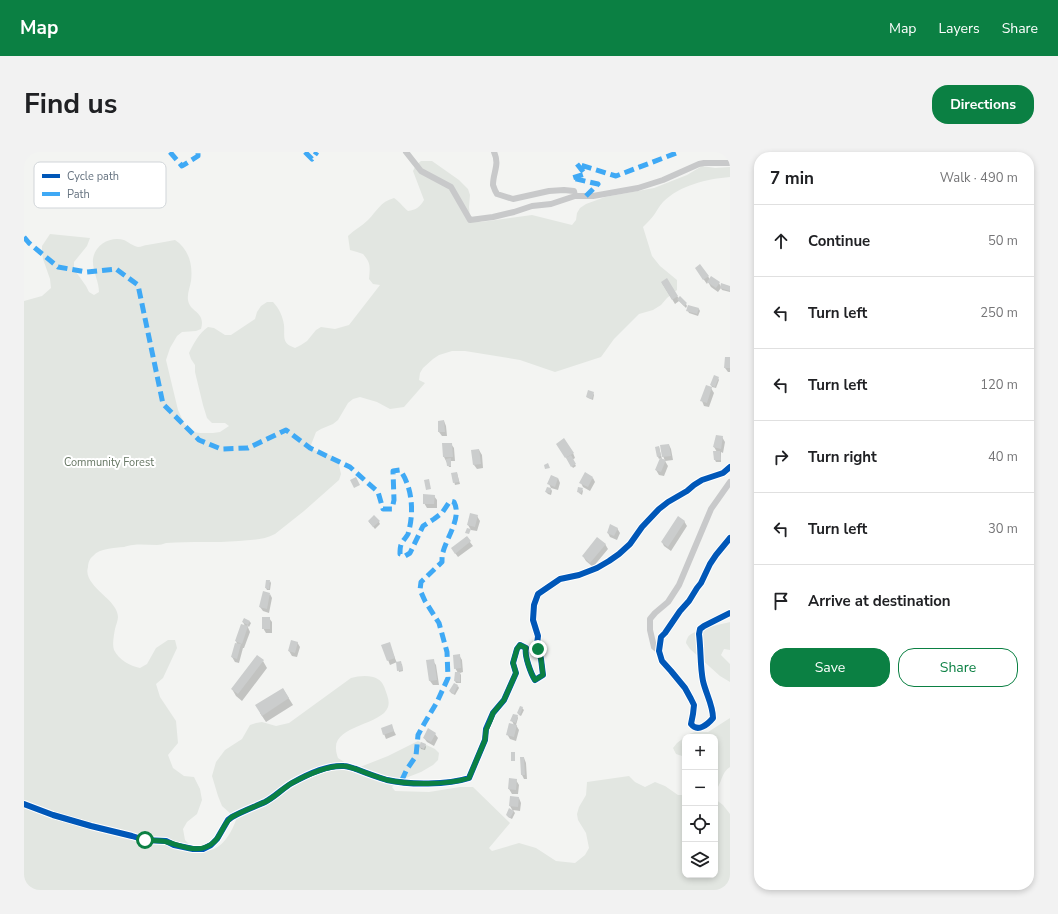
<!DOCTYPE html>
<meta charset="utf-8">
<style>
body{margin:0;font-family:"Nunito Sans",sans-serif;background:#f2f2f2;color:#202124}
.controls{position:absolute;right:12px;bottom:12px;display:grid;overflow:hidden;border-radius:8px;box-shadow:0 2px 6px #0003}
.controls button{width:36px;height:36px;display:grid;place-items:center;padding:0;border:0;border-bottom:1px solid #e0e0e0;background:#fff;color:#202124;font:20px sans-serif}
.stop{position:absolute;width:12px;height:12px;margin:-9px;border:3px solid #0b8043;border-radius:50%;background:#fff}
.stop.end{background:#0b8043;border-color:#fff;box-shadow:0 1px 4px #0008}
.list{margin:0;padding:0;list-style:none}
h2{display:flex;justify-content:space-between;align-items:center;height:52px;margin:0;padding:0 16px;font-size:17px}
h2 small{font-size:13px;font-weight:400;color:#757577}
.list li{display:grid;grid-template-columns:26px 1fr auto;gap:12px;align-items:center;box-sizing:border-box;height:72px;padding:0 16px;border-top:1px solid #e0e0e0}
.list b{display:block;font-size:15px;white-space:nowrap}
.list em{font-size:13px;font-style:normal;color:#757577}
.actions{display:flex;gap:8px;padding:12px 16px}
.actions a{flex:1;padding:9px 0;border:1px solid #0b8043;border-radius:16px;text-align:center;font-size:14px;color:#0b8043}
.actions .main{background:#0b8043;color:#fff}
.icon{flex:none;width:22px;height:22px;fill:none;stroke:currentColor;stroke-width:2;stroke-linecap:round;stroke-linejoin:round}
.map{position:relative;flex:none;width:706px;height:738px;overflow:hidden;border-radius:16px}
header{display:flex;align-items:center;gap:24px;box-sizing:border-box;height:56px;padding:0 20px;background:#0b8043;color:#fff}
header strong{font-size:19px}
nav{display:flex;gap:22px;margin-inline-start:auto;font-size:14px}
.intro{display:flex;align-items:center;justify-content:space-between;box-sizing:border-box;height:96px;padding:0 24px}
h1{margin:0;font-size:28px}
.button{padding:10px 18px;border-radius:16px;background:#0b8043;color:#fff;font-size:14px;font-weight:700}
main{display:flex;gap:24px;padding:0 24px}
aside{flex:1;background:#fff;border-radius:16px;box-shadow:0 2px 6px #0003}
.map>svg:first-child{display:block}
.green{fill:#e2e6e1}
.shadow{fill:#0003}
.building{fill:#cbcdcd}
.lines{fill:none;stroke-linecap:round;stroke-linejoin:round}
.street{stroke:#c8c9ca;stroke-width:6}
.quiet{stroke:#3fa9f5;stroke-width:5;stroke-dasharray:10 5;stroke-linecap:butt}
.cycleway-casing{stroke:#fff;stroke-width:8}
.cycleway{stroke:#0057b8;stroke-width:6}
.route{stroke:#0b8043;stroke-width:5}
.labels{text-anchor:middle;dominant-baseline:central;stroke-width:4;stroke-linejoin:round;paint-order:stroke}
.park-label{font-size:11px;fill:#677764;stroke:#fff}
.key{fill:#fff;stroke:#d1d5d9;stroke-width:1}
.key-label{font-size:11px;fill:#667380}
</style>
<header>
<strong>Map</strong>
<nav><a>Map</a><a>Layers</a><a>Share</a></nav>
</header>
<div class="intro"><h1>Find us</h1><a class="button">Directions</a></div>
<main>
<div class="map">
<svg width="706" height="738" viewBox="0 0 706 738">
<rect width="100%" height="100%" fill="#f3f4f2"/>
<path class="green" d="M 397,9 L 408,9 L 435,28 L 444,37 L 446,43 L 445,55 L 446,64 L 451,68 L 457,70 L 508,63 L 548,73 L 552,68 L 553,61 L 556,56 L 562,52 L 581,45 L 630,36 L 663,23 L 678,14 L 691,16 L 706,15 L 706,25 C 683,27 656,33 639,50 C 635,54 633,59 630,63 C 627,67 623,71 619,75 L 628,104 L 636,114 L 653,128 L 653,138 L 643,146 L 637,153 L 629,158 L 615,162 L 590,187 L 577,205 L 531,220 L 496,208 L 441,199 L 428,199 L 415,203 L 409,207 L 399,216 L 396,221 L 395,228 L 401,231 L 380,255 L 366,257 L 353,250 L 336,245 L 329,247 L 324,251 L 314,268 L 309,272 L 297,277 L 292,280 L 287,293 L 290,298 L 309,304 L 314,309 L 317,322 L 315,328 L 280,359 L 251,382 C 240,388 227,388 215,389 C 191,391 167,389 142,391 C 139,392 136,393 133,393 C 125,393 117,392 109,393 C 106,393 103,394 100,395 C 90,396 76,396 69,404 C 66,406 64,411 64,415 C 58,434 94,447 94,465 C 94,468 92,473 91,477 C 90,483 88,492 90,498 C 95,508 106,514 116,516 L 123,512 L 132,496 L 144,488 L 151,488 L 153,496 L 139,526 L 132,532 L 136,545 L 152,569 L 154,591 L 144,603 L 149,616 L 160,624 L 170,625 L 176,637 L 178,648 L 173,662 L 163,670 L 159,677 L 161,688 L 173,700 C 178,699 185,699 190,697 C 201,692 208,679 212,668 L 207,662 L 198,654 L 194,644 L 188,624 L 192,610 L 201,598 L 218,587 L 226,573 L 232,571 L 238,570 L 252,574 L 265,571 L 327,526 C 334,524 342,523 349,525 C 356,527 359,531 361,537 C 363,543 366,549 364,555 C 358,573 310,573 312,597 C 312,600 313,603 314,606 L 331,617 L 364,604 L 394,589 L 411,597 L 415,601 L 414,608 L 409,613 L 397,620 L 374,629 L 368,635 L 371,639 L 405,640 L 436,635 L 449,635 L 486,671 L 465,696 L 468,699 L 495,691 L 512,696 L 532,709 L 551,711 L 561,703 L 565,696 L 562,681 L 554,668 L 553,662 L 555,655 L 562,643 L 563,630 L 605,624 L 611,630 L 621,635 L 631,630 L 641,634 L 654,643 L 661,643 L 661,723 L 691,723 L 691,647 L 699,653 L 706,662 L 706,738 L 0,738 L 0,149 L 18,144 L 27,136 L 26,127 L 19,107 L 18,100 L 18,94 L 26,82 L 66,86 L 63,94 L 50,110 L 50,117 L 62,134 L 65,140 L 70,143 L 75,140 C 75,129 68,118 69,107 C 71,92 87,84 100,88 C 104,90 109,94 114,95 C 117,95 121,93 123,93 C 133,91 142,90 151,88 C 165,97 169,113 167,129 C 166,135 163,142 164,148 C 166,161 182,159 177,177 L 172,179 L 158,180 L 153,184 L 146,196 L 142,208 L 154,258 L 160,271 L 164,276 L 169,280 L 176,281 L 189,281 L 196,280 L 205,274 L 201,271 L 188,271 L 183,266 L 179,253 L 171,220 L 171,213 L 167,207 L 165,201 C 170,191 175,181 184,175 L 190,176 L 201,183 L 207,183 L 231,167 L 233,160 L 237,154 L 243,150 L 249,150 C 255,156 259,165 260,173 C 261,185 257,191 271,196 L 277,193 L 283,189 L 292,178 L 297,175 L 311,177 L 325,173 L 356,133 L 349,132 L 345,127 C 346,115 347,111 339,102 L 333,100 L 326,98 L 324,84 C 330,78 338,74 344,68 C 353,59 356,50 370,46 C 376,50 379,55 384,59 C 392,58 396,55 400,48 L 389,19 L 392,13 Z
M 706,470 L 706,498 L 700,497 L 697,503 L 706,512 L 706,530 L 696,524 L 666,497 L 662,491 C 662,489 663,487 664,485 C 668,478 698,472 706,470 Z
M 706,566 L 706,615 C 697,620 698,632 691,639 L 691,585 L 661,585 L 661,605 L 652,602 L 649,596 L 653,591 L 665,582 L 671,580 L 684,580 Z"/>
<path class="shadow" d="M 675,121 L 684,124 L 686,128 L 695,131 L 697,135 L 706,135 L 706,140 L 698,138 L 697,136 L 694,140 L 687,135 L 684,130 L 683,132 Z
M 643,128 L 655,147 L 656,146 L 662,152 L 663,154 L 662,156 L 655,149 L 651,152 L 638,131 Z
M 675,157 L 676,159 L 674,164 L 665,161 L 664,159 Z
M 706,206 L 706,220 L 704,220 L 701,216 Z
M 694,226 L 695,228 L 692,236 L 688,235 L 687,233 Z
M 687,236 L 690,241 L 685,255 L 680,254 L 678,249 Z
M 569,241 L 570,243 L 569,248 L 564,246 L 563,245 Z
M 420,269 L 422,274 L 423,284 L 418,284 L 415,280 Z
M 698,285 L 701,290 L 699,301 L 697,300 L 697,310 L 692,310 L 691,308 L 690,300 L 693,300 L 690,295 Z
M 419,292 L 427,292 L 430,296 L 431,309 L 427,309 L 427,315 L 425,315 L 420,305 Z
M 645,293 L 647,297 L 649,308 L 641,309 L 639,304 Z
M 635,295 L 638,307 L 641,309 L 644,314 L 640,324 L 635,323 L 632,318 L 637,306 L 635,307 L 634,305 Z
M 536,296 L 549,301 L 551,306 L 548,308 L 552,314 L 549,316 Z
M 455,298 L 458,303 L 459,316 L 453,317 L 450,313 Z
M 433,321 L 436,332 L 431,333 L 428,322 Z
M 534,326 L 536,331 L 534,338 L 527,336 L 525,332 Z
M 569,326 L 571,330 L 566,339 L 559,335 L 557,331 Z
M 527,337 L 528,339 L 527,343 L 524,342 L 522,340 Z
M 558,337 L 559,339 L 558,343 L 555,341 L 554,339 Z
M 410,344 L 413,348 L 413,356 L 403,356 L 400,351 Z
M 453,364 L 456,369 L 453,379 L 447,378 L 444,373 Z
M 660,369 L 663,374 L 647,399 L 640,394 L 638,390 Z
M 345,370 L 355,370 L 356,372 L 351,377 Z
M 593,376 L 596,381 L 593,388 L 586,385 L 584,381 Z
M 442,385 L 449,394 L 434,405 L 431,401 Z
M 581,392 L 584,397 L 569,415 L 562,409 L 559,404 Z
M 246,429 L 247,431 L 246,438 L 243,438 L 242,436 Z
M 246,442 L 248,446 L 245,461 L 239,459 L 236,455 Z
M 245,466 L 248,470 L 248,481 L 242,481 L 239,476 Z
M 220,467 L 226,470 L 227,471 L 225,475 L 223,473 L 226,480 L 220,496 L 219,496 L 215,511 L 211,510 L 208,505 L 213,492 L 212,489 L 221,474 L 219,470 Z
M 273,490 L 276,495 L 273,505 L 268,504 L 265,499 Z
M 365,492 L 373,511 L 378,512 L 379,519 L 375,520 L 373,510 L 366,513 L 364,508 Z
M 435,503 L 438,508 L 439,520 L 436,521 L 437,523 L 437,531 L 432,531 L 431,529 L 434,521 L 431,516 Z
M 239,509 L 243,516 L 218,549 L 212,544 L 208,537 Z
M 403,509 L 409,509 L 412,513 L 415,533 L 409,533 L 406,529 Z
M 434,534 L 435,536 L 431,543 L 427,541 L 426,539 Z
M 259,537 L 269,553 L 242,570 L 236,561 Z
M 498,556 L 500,558 L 497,564 L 495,563 L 494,561 Z
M 493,564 L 494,566 L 492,573 L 495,578 L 492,589 L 486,587 L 483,582 L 490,573 L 488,569 Z
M 367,573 L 372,583 L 362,587 L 360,582 Z
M 411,582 L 414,586 L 410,594 L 403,590 L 400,586 Z
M 401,593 L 402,595 L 401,598 L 397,597 L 396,595 Z
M 500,606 L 502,611 L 503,627 L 500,627 L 498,623 Z
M 486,628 L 492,628 L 495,633 L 494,642 L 488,642 L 485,637 Z
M 495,646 L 497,651 L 496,659 L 489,658 L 491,661 L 488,667 L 484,665 L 483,663 L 489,659 L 486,654 Z"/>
<path class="building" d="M 676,112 L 685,124 L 679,128 L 671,116 Z
M 687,124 L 696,130 L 692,136 L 683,130 Z
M 643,126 L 654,144 L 648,148 L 637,130 Z
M 697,131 L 706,134 L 706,139 L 696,136 Z
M 656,144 L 663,151 L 660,154 L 653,147 Z
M 664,153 L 675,156 L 673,162 L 662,159 Z
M 701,205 L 706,205 L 706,216 L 700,216 Z
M 690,223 L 695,225 L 691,235 L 686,233 Z
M 682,233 L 688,235 L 683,251 L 676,249 Z
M 564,238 L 570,240 L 568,247 L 562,245 Z
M 420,268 L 421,280 L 414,280 L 414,269 Z
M 692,283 L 699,284 L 697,297 L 689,295 Z
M 540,286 L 550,301 L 541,306 L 532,292 Z
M 418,291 L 428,291 L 429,305 L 419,305 Z
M 645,292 L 647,304 L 638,305 L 636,293 Z
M 635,294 L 637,304 L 633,305 L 631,295 Z
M 455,297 L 457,312 L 449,313 L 447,298 Z
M 689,299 L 696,299 L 697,308 L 690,308 Z
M 547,303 L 552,312 L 547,315 L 542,306 Z
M 427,306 L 427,314 L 423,314 L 422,307 Z
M 636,306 L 642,308 L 637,320 L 631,318 Z
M 524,311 L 526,316 L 521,317 L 520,313 Z
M 433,320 L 435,330 L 429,331 L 427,321 Z
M 561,320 L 569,325 L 564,335 L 555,331 Z
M 527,323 L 534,326 L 531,335 L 523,332 Z
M 332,325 L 336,333 L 330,336 L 326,328 Z
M 405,327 L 407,337 L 402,338 L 400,328 Z
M 523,335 L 527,336 L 526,341 L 521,340 Z
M 554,335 L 559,336 L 557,341 L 553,340 Z
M 399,342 L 411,343 L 410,352 L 399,352 Z
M 446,361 L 454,363 L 451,375 L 443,373 Z
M 350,363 L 356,369 L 349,375 L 344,369 Z
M 654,364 L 661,369 L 644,395 L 637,390 Z
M 586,372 L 594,376 L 590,384 L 583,381 Z
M 443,376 L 447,377 L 445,382 L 441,381 Z
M 443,384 L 447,389 L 431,402 L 427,396 Z
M 573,385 L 582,392 L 566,411 L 558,404 Z
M 242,428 L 246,428 L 245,437 L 241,436 Z
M 239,439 L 246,441 L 243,457 L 235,455 Z
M 238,465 L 246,465 L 246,477 L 238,477 Z
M 220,466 L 226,469 L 224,473 L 218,470 Z
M 217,472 L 224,474 L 218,492 L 211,489 Z
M 267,488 L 274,490 L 271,501 L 264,499 Z
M 366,490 L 371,506 L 363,509 L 357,493 Z
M 211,491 L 217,492 L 213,507 L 207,505 Z
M 436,502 L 437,516 L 430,517 L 429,503 Z
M 233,503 L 240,508 L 214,542 L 207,537 Z
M 410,507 L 413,528 L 405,529 L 402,508 Z
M 377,509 L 379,518 L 373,519 L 372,510 Z
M 431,520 L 436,520 L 436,530 L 430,529 Z
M 430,531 L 434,533 L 430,542 L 425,539 Z
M 259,536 L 265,546 L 238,564 L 231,553 Z
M 496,554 L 499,555 L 496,563 L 493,561 Z
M 489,562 L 494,563 L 492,571 L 486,569 Z
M 485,571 L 493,573 L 490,585 L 482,583 Z
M 368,572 L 370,579 L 359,583 L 357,576 Z
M 404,576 L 412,581 L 407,590 L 399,586 Z
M 397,590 L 402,592 L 400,597 L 395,595 Z
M 487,600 L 491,600 L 491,609 L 487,609 Z
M 496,605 L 500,605 L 501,623 L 497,623 Z
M 485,626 L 493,627 L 492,638 L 484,637 Z
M 486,644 L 495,645 L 494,655 L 485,654 Z
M 485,656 L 490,659 L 486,666 L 482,663 Z"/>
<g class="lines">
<path class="street" d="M 382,0 L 397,19 L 427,35 L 446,68 L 469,65 L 490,60 L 508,54 L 527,52 L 551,44 L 569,44 L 614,36 L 639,28 L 675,12 L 680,11 L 706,11
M 470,0 C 476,13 469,20 469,33 C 470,36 471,39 473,42 L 489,47 L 525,39 L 540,38 L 550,39 L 551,44
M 706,386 L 692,403 L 686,412 L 677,431 L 673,436 L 665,449 L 656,459 L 641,481 L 637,485 L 635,499 L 638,509 L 647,519 L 661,536 L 667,547 L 670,553 L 669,562 L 667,572 C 674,581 684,572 689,566 C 689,553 682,542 679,529 C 676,514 677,498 675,482 L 676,477 L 680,474 L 706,461
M 635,499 L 630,495 L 626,478 L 626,467 L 631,461 L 644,450 L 655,433 L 687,357 L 706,330
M 0,652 L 29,663 L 67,674 L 108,684 L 121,688 L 142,689 L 150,693 L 169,697 L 179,697 L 187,693 L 193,687 L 204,668 L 208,665 C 219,659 230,655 241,650 C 251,645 259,636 268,631 C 282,623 304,613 320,614 C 324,614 328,616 332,617 C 342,621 353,625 363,628 C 385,633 424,633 445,626 L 461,588 L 462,577 L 469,561 L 480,548 L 492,521 L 489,511 L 493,497 L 496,493 L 502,496 C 500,503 507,522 511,528 L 519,523 L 517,507 L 513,492 L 514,484 L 509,468 L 510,453 L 514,442 L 536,427 L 555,423 L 573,416 L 585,409 L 595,402 L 606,392 L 618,375 L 635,357 L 644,350 L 663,339 L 670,333 L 678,328 L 699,321 L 706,315"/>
<path class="quiet" d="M 146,0 L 158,14 L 174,4 L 174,0
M 281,0 L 288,7 L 293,0
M 562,44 L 574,32 L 548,26 L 561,22 L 553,12 L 592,24 L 655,0
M 0,85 L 5,91 L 34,115 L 63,120 L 92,117 L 114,133 L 139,252 L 175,288 L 197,297 L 224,296 L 262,278 L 286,296 L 326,315 L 354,340 L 359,357 L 368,357 L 370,348 L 369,319 L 376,318 C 389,336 390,362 384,382 C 382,386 378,389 377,393 C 376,395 376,399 376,402 L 381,404 L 386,401 L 399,374 L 410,367 L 418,361 L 426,349 L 430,350 C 438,365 423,385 419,400 C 418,403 418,406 418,410 L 397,430 L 396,438 L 401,449 L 415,471 L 423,500 L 424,526 L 413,550 L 400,572 L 394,583 L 392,604 L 383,617 L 377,630"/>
<defs>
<path id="cycleway" d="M 706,386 L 692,403 L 686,412 L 677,431 L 673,436 L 665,449 L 656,459 L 641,481 L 637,485 L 635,499 L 638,509 L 647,519 L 661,536 L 667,547 L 670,553 L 669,562 L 667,572 C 674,581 684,572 689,566 C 689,553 682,542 679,529 C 676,514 677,498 675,482 L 676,477 L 680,474 L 706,461
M 0,652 L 29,663 L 67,674 L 108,684 L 121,688 L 142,689 L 150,693 L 169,697 L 179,697 L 187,693 L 193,687 L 204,668 L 208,665 C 219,659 230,655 241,650 C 251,645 259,636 268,631 C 282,623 304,613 320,614 C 324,614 328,616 332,617 C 342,621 353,625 363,628 C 385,633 424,633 445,626 L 461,588 L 462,577 L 469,561 L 480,548 L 492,521 L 489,511 L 493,497 L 496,493 L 502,496 C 500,503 507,522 511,528 L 519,523 L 517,507 L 513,492 L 514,484 L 509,468 L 510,453 L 514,442 L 536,427 L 555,423 L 573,416 L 585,409 L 595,402 L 606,392 L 618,375 L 635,357 L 644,350 L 663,339 L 670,333 L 678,328 L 699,321 L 706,315"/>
</defs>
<use href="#cycleway" class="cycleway-casing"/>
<use href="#cycleway" class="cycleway"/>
</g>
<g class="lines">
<path class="route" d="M 121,688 C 128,689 136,688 143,690 C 159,694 176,703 190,690 C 198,683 199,671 208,665 C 219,659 230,655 241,650 C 251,645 259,636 268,631 C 282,623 305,613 320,614 C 324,614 328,616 332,617 C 342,621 353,625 363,628 C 385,633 424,633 445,626 L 461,588 L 462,578 L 466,569 L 469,561 L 480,548 L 492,521 L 489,511 L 493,497 L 496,493 L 502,496 C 500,503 507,522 511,528 L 519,523 L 517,507 L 514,497"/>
</g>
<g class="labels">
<g class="park-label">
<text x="85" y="310">Community Forest</text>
</g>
</g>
<rect x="10" y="10" width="132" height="46" rx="6" class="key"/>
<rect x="18" y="22" width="18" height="4" fill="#0057b8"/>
<rect x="18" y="40" width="18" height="4" fill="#3fa9f5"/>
<g class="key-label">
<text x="43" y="28">Cycle path</text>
<text x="43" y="46">Path</text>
</g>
</svg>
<div class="controls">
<button>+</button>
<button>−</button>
<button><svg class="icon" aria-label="locate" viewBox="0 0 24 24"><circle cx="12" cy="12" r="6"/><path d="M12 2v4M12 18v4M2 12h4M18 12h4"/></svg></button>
<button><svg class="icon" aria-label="layers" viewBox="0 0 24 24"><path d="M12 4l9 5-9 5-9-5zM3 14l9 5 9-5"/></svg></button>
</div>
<div class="stop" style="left:121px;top:688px"></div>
<div class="stop end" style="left:514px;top:497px"></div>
</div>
<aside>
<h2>7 min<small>Walk · 490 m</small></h2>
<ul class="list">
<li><svg class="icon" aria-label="ahead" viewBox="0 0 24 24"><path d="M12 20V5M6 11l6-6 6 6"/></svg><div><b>Continue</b></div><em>50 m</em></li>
<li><svg class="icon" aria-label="left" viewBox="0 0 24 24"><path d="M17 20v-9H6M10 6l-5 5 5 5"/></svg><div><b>Turn left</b></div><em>250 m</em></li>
<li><svg class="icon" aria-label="left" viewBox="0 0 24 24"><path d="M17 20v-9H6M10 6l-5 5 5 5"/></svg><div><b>Turn left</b></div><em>120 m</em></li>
<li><svg class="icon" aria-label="right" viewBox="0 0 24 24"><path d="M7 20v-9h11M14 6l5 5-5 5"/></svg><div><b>Turn right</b></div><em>40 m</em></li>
<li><svg class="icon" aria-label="left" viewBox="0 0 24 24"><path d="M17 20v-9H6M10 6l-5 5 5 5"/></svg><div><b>Turn left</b></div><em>30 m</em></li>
<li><svg class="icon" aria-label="arrive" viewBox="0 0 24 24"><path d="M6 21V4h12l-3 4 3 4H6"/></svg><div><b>Arrive at destination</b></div></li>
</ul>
<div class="actions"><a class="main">Save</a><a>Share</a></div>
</aside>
</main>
